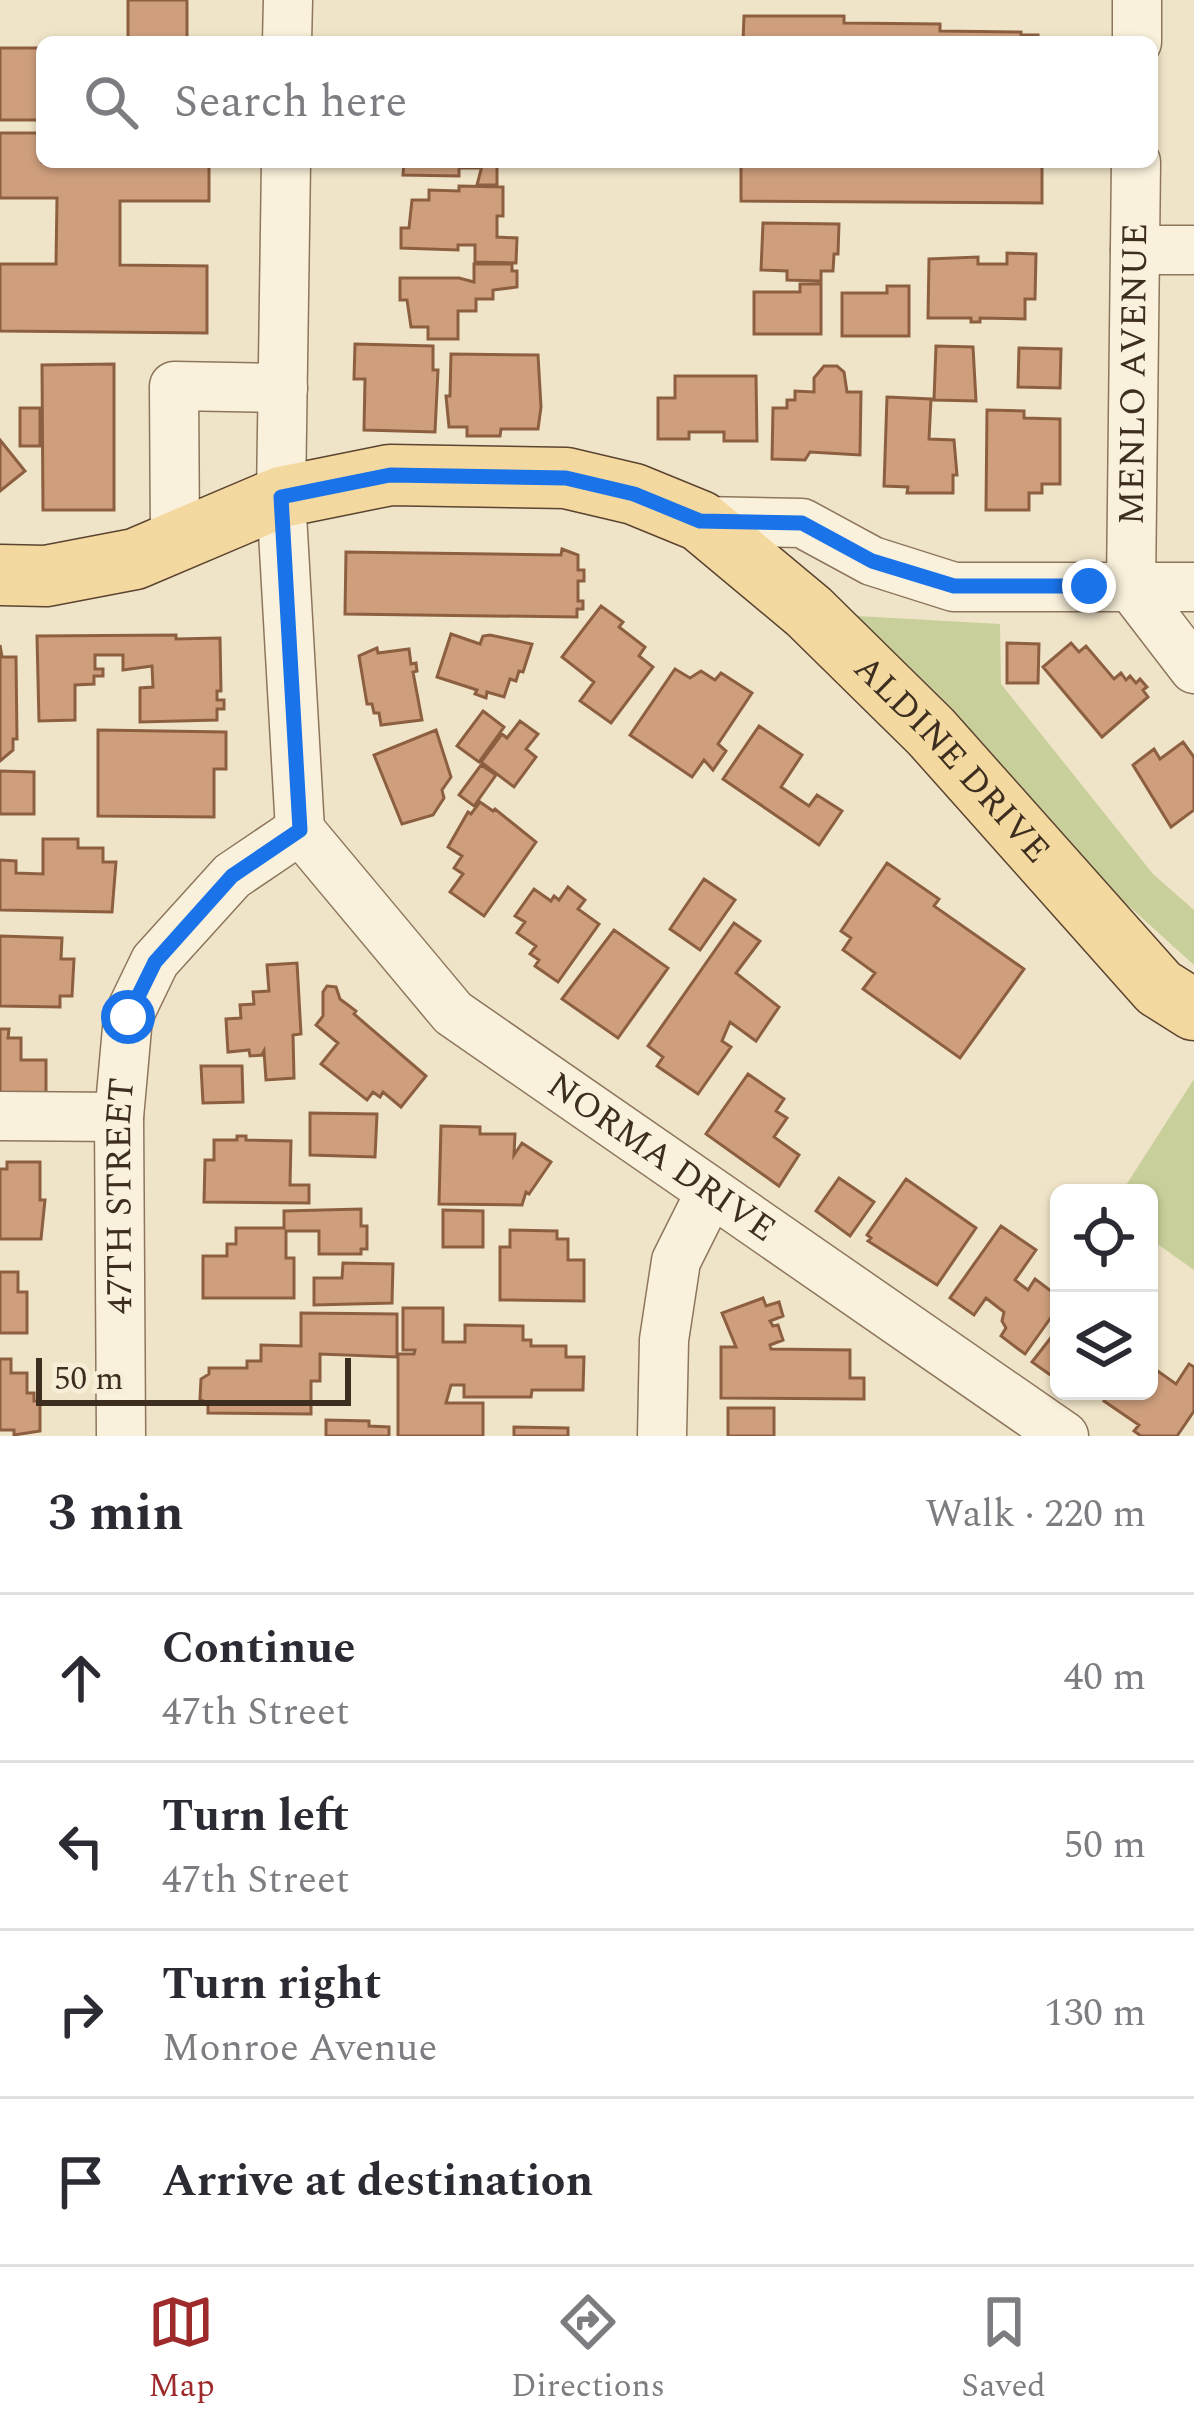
<!DOCTYPE html>
<meta charset="utf-8">
<style>
body{margin:0;font-family:Spectral,serif;background:#f7f7f7;color:#2b2b33}
.controls{position:absolute;right:36px;bottom:36px;display:grid;overflow:hidden;border-radius:18px;box-shadow:0 3px 9px #0004}
.controls button{width:108px;height:108px;display:grid;place-items:center;padding:0;border:0;border-bottom:3px solid #e1e1e2;background:#fff;color:#2b2b33;font:60px sans-serif}
.scale{position:absolute;left:36px;bottom:30px;width:315px;box-sizing:border-box;padding-left:12px;border:6px solid #3d2e20;border-top:0;font-size:33px;line-height:42px;white-space:nowrap;color:#3d2e20;-webkit-text-stroke:9px #f7eed8;paint-order:stroke}
.stop{position:absolute;width:36px;height:36px;margin:-27px;border:9px solid #1a73e8;border-radius:50%;background:#fff}
.stop.end{background:#1a73e8;border-color:#fff;box-shadow:0 3px 12px #0008}
.list{margin:0;padding:0;list-style:none}
h2{display:flex;justify-content:space-between;align-items:center;height:156px;margin:0;padding:0 48px;font-size:51px}
h2 small{font-size:39px;font-weight:400;color:#7c7c81}
.list li{display:grid;grid-template-columns:78px 1fr auto;gap:36px;align-items:center;box-sizing:border-box;height:168px;padding:0 48px;border-top:3px solid #e1e1e2}
.list b{display:block;font-size:45px;white-space:nowrap}
.list p{margin:0;font-size:39px;white-space:nowrap;color:#7c7c81}
.list em{font-size:39px;font-style:normal;color:#7c7c81}
.icon{flex:none;width:66px;height:66px;fill:none;stroke:currentColor;stroke-width:2;stroke-linecap:round;stroke-linejoin:round}
.map{position:relative;flex:none;width:1194px;height:1436px;overflow:hidden}
.search{position:absolute;background:#fff;box-shadow:0 3px 9px #0004;left:36px;right:36px;top:36px;height:132px;display:flex;align-items:center;gap:30px;box-sizing:border-box;padding:0 42px;border-radius:18px;color:#7c7c81;font-size:45px}
.sheet{height:828px;background:#fff}
nav{display:flex;justify-content:space-around;align-items:center;box-sizing:border-box;height:168px;border-top:3px solid #e1e1e2;background:#fff;font-size:33px;color:#7c7c81}
nav a{display:grid;justify-items:center;gap:6px}
nav .on{color:#9e2a2b}
.map>svg:first-child{display:block}
.green{fill:#c9cf9b}
.building{fill:#cf9f7d;stroke:#8d5f41;stroke-width:3}
.lines{fill:none;stroke-linecap:round;stroke-linejoin:round}
.minor-casing{stroke:#8d765c;stroke-width:51}
.major-casing{stroke:#5b4430;stroke-width:63}
.minor{stroke:#faf1dc;stroke-width:48}
.major{stroke:#f3d9a0;stroke-width:60}
.route{stroke:#1a73e8;stroke-width:15}
.labels{text-anchor:middle;dominant-baseline:central;stroke-width:9;stroke-linejoin:round;paint-order:stroke}
.street-label{font-size:36px;fill:#3d2e20;stroke:#f7eed8}
</style>
<div class="map">
<svg width="1194" height="1436" viewBox="0 0 1194 1436">
<rect width="100%" height="100%" fill="#f0e4c8"/>
<path class="green" d="M 857,616 L 1000,624 L 1001,684 L 1153,874 L 1194,910 L 1194,965 L 1099,879 Z
M 1194,1079 L 1194,1270 L 1149,1238 L 1149,1193 L 1121,1193 Z"/>
<path class="building" d="M 128,0 L 187,0 L 187,42 L 128,42 Z
M 744,16 L 844,16 L 844,23 L 940,24 L 940,31 L 1021,32 L 1021,35 L 1038,35 L 1038,42 L 743,42 Z
M 0,48 L 42,48 L 42,120 L 0,120 Z
M 0,133 L 42,133 L 42,162 L 209,162 L 209,201 L 120,201 L 120,265 L 207,266 L 207,333 L 0,331 L 0,264 L 56,264 L 57,198 L 0,198 Z
M 404,162 L 481,162 L 481,168 L 459,168 L 459,176 L 403,175 Z
M 483,162 L 497,162 L 497,185 L 477,185 Z
M 741,162 L 1042,162 L 1042,203 L 741,201 Z
M 459,186 L 503,187 L 503,216 L 497,216 L 497,237 L 517,238 L 516,263 L 475,262 L 475,245 L 458,245 L 458,250 L 401,248 L 401,228 L 409,228 L 412,200 L 429,200 L 429,190 L 459,191 Z
M 763,223 L 839,224 L 838,254 L 834,254 L 833,271 L 821,271 L 821,281 L 787,280 L 787,271 L 761,270 Z
M 1007,253 L 1036,254 L 1035,299 L 1025,299 L 1025,319 L 980,318 L 980,322 L 971,322 L 971,318 L 928,318 L 929,259 L 978,257 L 978,264 L 1007,264 Z
M 474,264 L 512,264 L 512,271 L 517,271 L 517,287 L 493,290 L 493,299 L 476,299 L 476,311 L 458,311 L 458,339 L 428,339 L 428,327 L 411,327 L 407,300 L 400,300 L 400,278 L 459,278 L 474,282 Z
M 800,284 L 821,284 L 821,334 L 754,334 L 754,292 L 800,292 Z
M 887,286 L 909,286 L 909,336 L 842,336 L 842,293 L 887,293 Z
M 355,344 L 433,346 L 433,370 L 438,370 L 435,432 L 364,430 L 365,379 L 354,379 Z
M 936,346 L 973,347 L 976,401 L 934,400 Z
M 1019,348 L 1061,349 L 1060,388 L 1018,387 Z
M 451,354 L 538,355 L 541,407 L 538,429 L 501,429 L 500,436 L 467,436 L 467,427 L 449,427 L 446,396 L 450,396 Z
M 114,364 L 114,510 L 43,510 L 42,365 Z
M 824,366 L 837,366 L 844,372 L 847,392 L 861,392 L 860,455 L 810,452 L 805,460 L 772,459 L 773,408 L 787,408 L 787,400 L 795,400 L 795,391 L 814,392 L 814,378 Z
M 675,376 L 756,376 L 757,441 L 724,441 L 724,432 L 689,432 L 689,439 L 658,439 L 658,398 L 675,398 Z
M 887,397 L 931,399 L 929,439 L 954,440 L 957,475 L 953,475 L 953,493 L 907,493 L 908,487 L 884,486 Z
M 20,408 L 40,408 L 40,446 L 20,446 Z
M 987,410 L 1024,411 L 1024,418 L 1060,419 L 1060,484 L 1042,484 L 1042,493 L 1029,493 L 1029,510 L 986,510 Z
M 0,440 L 25,471 L 0,491 Z
M 562,549 L 578,555 L 578,570 L 584,570 L 584,581 L 578,581 L 578,601 L 583,601 L 583,609 L 577,609 L 577,617 L 345,614 L 346,552 L 561,555 Z
M 601,606 L 623,622 L 619,627 L 645,647 L 639,656 L 653,667 L 611,723 L 580,701 L 594,682 L 562,657 Z
M 451,634 L 480,644 L 483,636 L 490,635 L 532,644 L 523,672 L 519,671 L 516,681 L 510,679 L 504,697 L 487,692 L 486,698 L 475,694 L 477,690 L 437,677 Z
M 176,635 L 176,639 L 220,638 L 221,691 L 217,691 L 217,700 L 224,700 L 224,709 L 217,709 L 217,720 L 140,722 L 140,688 L 153,687 L 152,666 L 123,670 L 123,655 L 95,655 L 95,669 L 103,669 L 103,676 L 94,676 L 94,684 L 75,685 L 75,720 L 39,721 L 37,636 Z
M 1007,643 L 1039,644 L 1038,683 L 1007,683 Z
M 1071,643 L 1079,652 L 1086,646 L 1114,679 L 1121,673 L 1126,680 L 1130,676 L 1136,683 L 1140,679 L 1147,687 L 1143,690 L 1148,697 L 1102,737 L 1043,667 Z
M 0,645 L 2,657 L 16,657 L 17,739 L 13,739 L 13,750 L 0,761 Z
M 377,648 L 378,653 L 409,649 L 411,664 L 416,663 L 417,671 L 413,672 L 422,720 L 381,725 L 379,713 L 374,713 L 372,704 L 367,704 L 359,656 Z
M 675,669 L 690,678 L 701,671 L 715,680 L 721,673 L 752,693 L 718,744 L 726,751 L 713,770 L 704,760 L 692,777 L 630,735 Z
M 483,711 L 504,727 L 479,762 L 457,746 Z
M 520,721 L 538,734 L 526,749 L 536,757 L 514,787 L 481,762 L 502,734 L 507,738 Z
M 759,726 L 802,755 L 781,787 L 809,806 L 817,795 L 842,811 L 819,845 L 723,779 Z
M 98,730 L 226,732 L 226,769 L 214,769 L 214,817 L 98,816 Z
M 436,730 L 451,777 L 442,790 L 444,798 L 433,815 L 402,824 L 374,755 Z
M 1183,742 L 1194,757 L 1194,810 L 1171,827 L 1133,765 L 1154,749 L 1160,759 Z
M 481,765 L 496,775 L 474,806 L 459,795 Z
M 0,771 L 34,772 L 34,814 L 0,814 Z
M 480,802 L 493,811 L 495,809 L 536,842 L 484,916 L 450,892 L 463,874 L 454,868 L 462,856 L 448,847 L 468,812 L 471,814 Z
M 43,839 L 78,839 L 78,848 L 103,848 L 103,862 L 116,862 L 112,912 L 0,910 L 0,860 L 16,861 L 16,873 L 43,874 Z
M 887,863 L 939,899 L 934,906 L 1024,969 L 960,1058 L 863,989 L 875,973 L 843,950 L 851,938 L 841,931 Z
M 704,879 L 735,900 L 700,950 L 670,929 Z
M 568,887 L 585,900 L 578,909 L 599,924 L 558,982 L 535,966 L 539,960 L 530,954 L 536,946 L 517,933 L 525,922 L 515,916 L 534,889 L 551,901 L 554,896 L 559,900 Z
M 734,923 L 760,941 L 736,973 L 779,1007 L 756,1041 L 730,1022 L 722,1041 L 731,1047 L 698,1094 L 657,1066 L 663,1057 L 648,1046 Z
M 614,930 L 668,968 L 618,1038 L 562,999 Z
M 0,936 L 62,938 L 61,959 L 74,959 L 72,996 L 60,996 L 60,1007 L 0,1006 Z
M 297,963 L 301,1034 L 293,1035 L 294,1078 L 266,1080 L 264,1051 L 262,1055 L 250,1056 L 249,1050 L 228,1052 L 226,1019 L 241,1018 L 240,1005 L 254,1004 L 253,992 L 269,991 L 267,965 Z
M 327,986 L 336,987 L 340,999 L 356,1011 L 354,1014 L 426,1076 L 401,1107 L 383,1092 L 380,1097 L 373,1092 L 367,1100 L 321,1064 L 338,1043 L 316,1025 L 323,1016 L 323,992 Z
M 0,1029 L 9,1029 L 8,1038 L 21,1038 L 21,1060 L 46,1060 L 46,1103 L 0,1102 Z
M 201,1066 L 242,1066 L 243,1102 L 203,1103 Z
M 748,1074 L 784,1099 L 776,1111 L 787,1118 L 774,1137 L 799,1155 L 779,1186 L 706,1134 Z
M 310,1113 L 377,1114 L 375,1157 L 310,1155 Z
M 441,1126 L 480,1127 L 480,1134 L 515,1134 L 514,1155 L 522,1143 L 551,1162 L 529,1194 L 526,1192 L 522,1205 L 439,1204 Z
M 237,1136 L 246,1136 L 246,1140 L 291,1141 L 290,1185 L 309,1185 L 309,1203 L 204,1202 L 205,1160 L 214,1160 L 214,1140 L 237,1140 Z
M 7,1162 L 40,1162 L 40,1200 L 45,1200 L 41,1239 L 0,1239 L 0,1169 L 7,1169 Z
M 839,1178 L 874,1202 L 850,1236 L 816,1211 Z
M 906,1179 L 976,1228 L 937,1285 L 868,1241 L 871,1238 L 867,1235 Z
M 361,1209 L 361,1226 L 367,1226 L 367,1249 L 361,1249 L 361,1254 L 319,1254 L 319,1231 L 286,1231 L 286,1258 L 294,1258 L 294,1298 L 203,1298 L 203,1256 L 227,1256 L 227,1244 L 236,1244 L 236,1228 L 284,1228 L 284,1211 Z
M 443,1210 L 483,1211 L 483,1247 L 443,1247 Z
M 1001,1226 L 1036,1250 L 1015,1280 L 1028,1290 L 1035,1279 L 1059,1297 L 1059,1306 L 1025,1354 L 1001,1336 L 1006,1328 L 1002,1321 L 1004,1312 L 986,1298 L 974,1315 L 950,1298 Z
M 510,1230 L 557,1231 L 557,1239 L 568,1239 L 568,1260 L 584,1260 L 584,1301 L 500,1300 L 500,1247 L 510,1247 Z
M 343,1263 L 393,1264 L 392,1303 L 314,1305 L 314,1278 L 342,1278 Z
M 0,1272 L 18,1272 L 18,1292 L 27,1292 L 27,1333 L 0,1333 Z
M 763,1298 L 766,1306 L 779,1302 L 783,1316 L 770,1321 L 773,1326 L 778,1325 L 783,1340 L 770,1345 L 771,1349 L 850,1350 L 850,1378 L 864,1378 L 864,1399 L 721,1398 L 721,1347 L 736,1347 L 722,1313 Z
M 403,1308 L 443,1308 L 443,1342 L 465,1342 L 465,1325 L 523,1326 L 523,1340 L 531,1340 L 531,1346 L 566,1346 L 566,1357 L 584,1357 L 583,1390 L 532,1390 L 531,1397 L 464,1397 L 464,1385 L 451,1385 L 446,1403 L 483,1403 L 483,1436 L 398,1436 L 398,1354 L 414,1354 L 415,1350 L 403,1350 Z
M 301,1313 L 397,1314 L 397,1357 L 320,1354 L 320,1381 L 311,1381 L 311,1414 L 208,1413 L 208,1404 L 200,1399 L 201,1379 L 209,1374 L 209,1368 L 247,1368 L 247,1361 L 261,1361 L 261,1345 L 301,1346 Z
M 1056,1331 L 1059,1333 L 1059,1381 L 1032,1362 Z
M 0,1359 L 11,1359 L 11,1373 L 27,1373 L 27,1393 L 34,1393 L 34,1401 L 40,1401 L 40,1431 L 14,1435 L 14,1430 L 0,1430 Z
M 1189,1364 L 1194,1367 L 1194,1411 L 1177,1436 L 1141,1436 L 1134,1431 L 1139,1425 L 1104,1401 L 1111,1391 L 1149,1391 L 1149,1365 L 1176,1384 Z
M 728,1408 L 774,1408 L 774,1436 L 728,1436 Z
M 326,1420 L 369,1421 L 369,1426 L 389,1427 L 389,1436 L 326,1436 Z
M 514,1427 L 568,1428 L 568,1436 L 514,1436 Z"/>
<g class="lines">
<defs>
<g id="minor">
<path d="M 287,42 L 288,0"/>
<path d="M 1137,42 L 1137,0"/>
<path d="M 286,162 L 281,497 L 300,830"/>
<path d="M 1135,250 L 1194,250"/>
<path d="M 700,521 L 802,523 L 872,561 L 954,587 L 1194,587"/>
<path d="M 175,540 L 174,386 L 283,388"/>
<path id="s1" d="M 1131,587 L 1136,162"/>
<path d="M 1131,587 L 1194,669"/>
<path id="s2" d="M 300,830 L 453,1013 L 1064,1436"/>
<path d="M 0,1116 L 119,1117"/>
<path id="s3" d="M 121,1436 L 119,1117 L 128,1017 L 155,961 L 232,876 L 300,830"/>
<path d="M 662,1436 L 664,1340 L 676,1261 L 710,1193"/>
</g>
<g id="major">
<path id="s4" d="M 0,575 L 46,576 L 135,559 L 281,497 L 390,475 L 566,478 L 634,494 L 700,521 L 809,612 L 931,732 L 1159,988 L 1194,1010"/>
</g>
</defs>
<use href="#minor" class="minor-casing"/>
<use href="#major" class="major-casing"/>
<use href="#minor" class="minor"/>
<use href="#major" class="major"/>
</g>
<g class="lines">
<path class="route" d="M 128,1017 L 155,962 L 232,876 L 300,830 L 281,497 L 390,475 L 566,478 L 634,494 L 700,521 L 802,523 L 872,561 L 954,586 L 1089,586"/>
</g>
<g class="labels">
<g class="street-label">
<text stroke="none"><textPath href="#s1" startOffset="213">MENLO AVENUE</textPath></text>
<text stroke="none"><textPath href="#s4" startOffset="1071">ALDINE DRIVE</textPath></text>
<text stroke="none"><textPath href="#s2" startOffset="492">NORMA DRIVE</textPath></text>
<text stroke="none"><textPath href="#s3" startOffset="240">47TH STREET</textPath></text>
</g>
</g>
</svg>
<div class="controls">
<button><svg class="icon" aria-label="locate" viewBox="0 0 24 24"><circle cx="12" cy="12" r="6"/><path d="M12 2v4M12 18v4M2 12h4M18 12h4"/></svg></button>
<button><svg class="icon" aria-label="layers" viewBox="0 0 24 24"><path d="M12 4l9 5-9 5-9-5zM3 14l9 5 9-5"/></svg></button>
</div>
<div class="scale">50 m</div>
<div class="stop" style="left:128px;top:1017px"></div>
<div class="stop end" style="left:1089px;top:586px"></div>
<div class="search"><svg class="icon" aria-label="search" viewBox="0 0 24 24"><circle cx="10" cy="10" r="6"/><path d="M15 15l6 6"/></svg>Search here</div>
</div>
<section class="sheet">
<h2>3 min<small>Walk · 220 m</small></h2>
<ul class="list">
<li><svg class="icon" aria-label="ahead" viewBox="0 0 24 24"><path d="M12 20V5M6 11l6-6 6 6"/></svg><div><b>Continue</b><p>47th Street</p></div><em>40 m</em></li>
<li><svg class="icon" aria-label="left" viewBox="0 0 24 24"><path d="M17 20v-9H6M10 6l-5 5 5 5"/></svg><div><b>Turn left</b><p>47th Street</p></div><em>50 m</em></li>
<li><svg class="icon" aria-label="right" viewBox="0 0 24 24"><path d="M7 20v-9h11M14 6l5 5-5 5"/></svg><div><b>Turn right</b><p>Monroe Avenue</p></div><em>130 m</em></li>
<li><svg class="icon" aria-label="arrive" viewBox="0 0 24 24"><path d="M6 21V4h12l-3 4 3 4H6"/></svg><div><b>Arrive at destination</b></div></li>
</ul>
</section>
<nav>
<a class="on"><svg class="icon" aria-label="map" viewBox="0 0 24 24"><path d="M3 6l6-2 6 2 6-2v14l-6 2-6-2-6 2zM9 4v14M15 6v14"/></svg>Map</a>
<a><svg class="icon" aria-label="directions" viewBox="0 0 24 24"><path d="M12 3l9 9-9 9-9-9zM9 14v-3h6M13 9l2 2-2 2"/></svg>Directions</a>
<a><svg class="icon" aria-label="saved" viewBox="0 0 24 24"><path d="M7 4h10v16l-5-4-5 4z"/></svg>Saved</a>
</nav>
